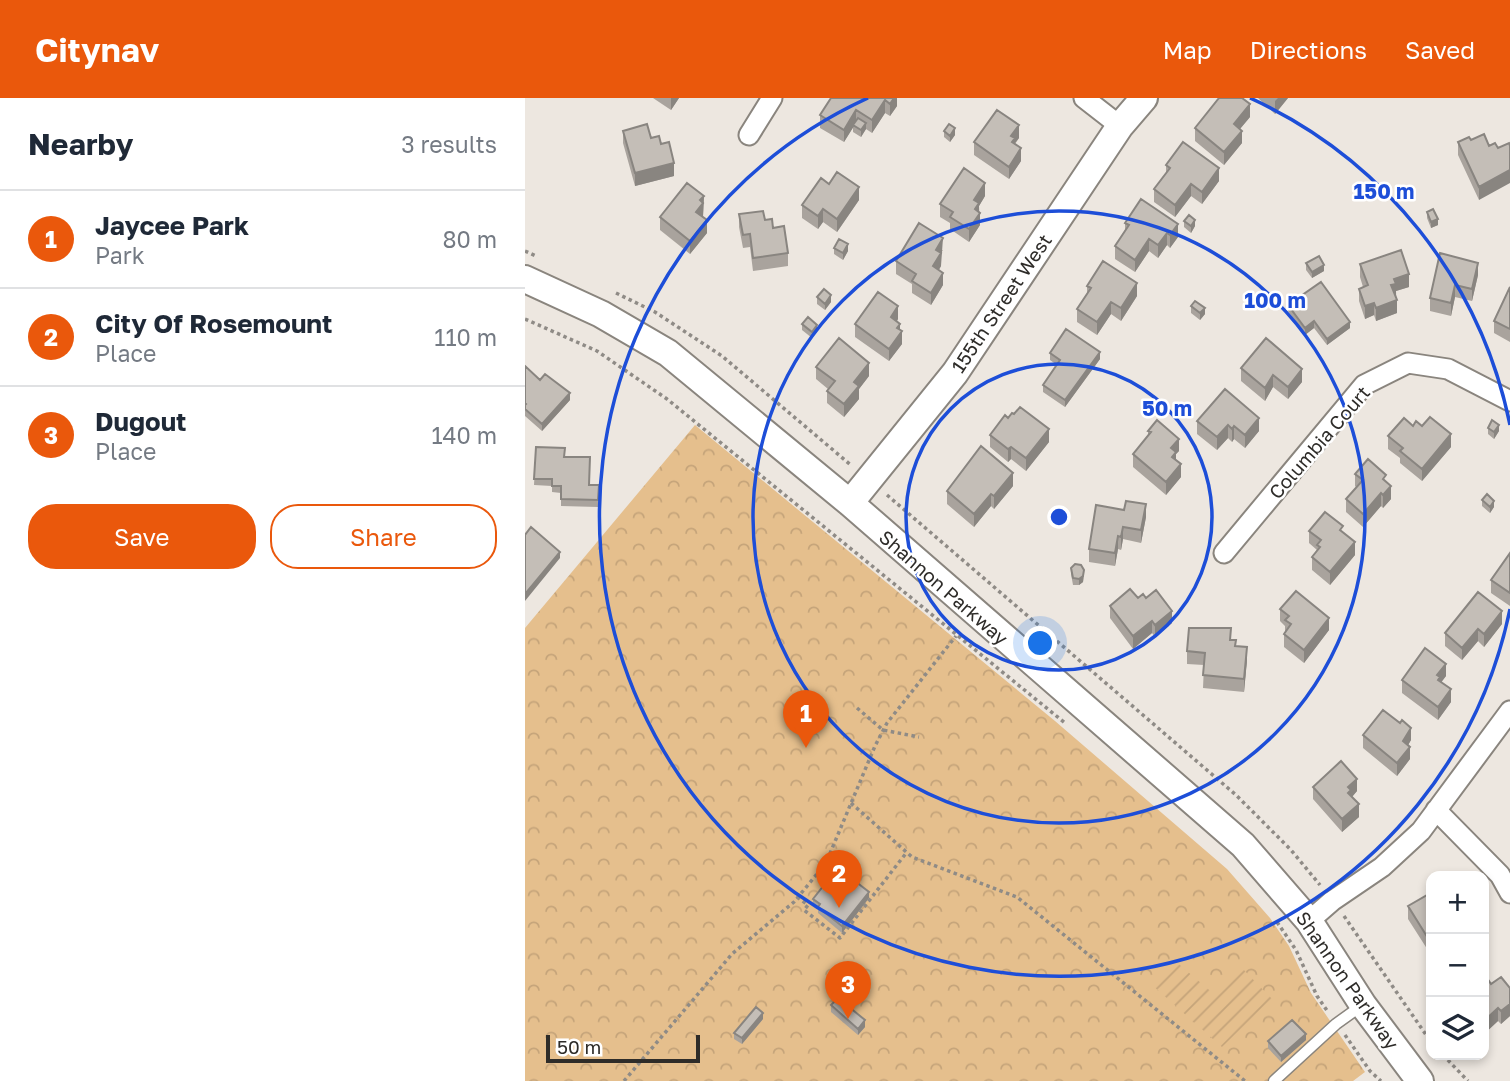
<!DOCTYPE html>
<meta charset="utf-8">
<style>
body{margin:0;font-family:"Golos Text",sans-serif;background:#f6f6f7;color:#1f2937}
.controls{position:absolute;right:21px;bottom:21px;display:grid;overflow:hidden;border-radius:14px;box-shadow:0 4px 10px #0003}
.controls button{width:63px;height:63px;display:grid;place-items:center;padding:0;border:0;border-bottom:2px solid #e0e1e3;background:#fff;color:#1f2937;font:35px sans-serif}
.scale{position:absolute;left:21px;bottom:18px;width:154px;box-sizing:border-box;padding-left:7px;border:4px solid #2e2c29;border-top:0;font-size:19px;line-height:24px;white-space:nowrap;color:#2e2c29;-webkit-text-stroke:5px #fff;paint-order:stroke}
.you{position:absolute;left:516px;top:546px;width:24px;height:24px;margin:-18px;border:5px solid #fff;border-radius:50%;background:#1a73e8;box-shadow:0 0 0 10px #1a73e833}
.badge{display:grid;place-items:center;width:46px;height:46px;border-radius:50%;background:#ea580c;color:#fff;font-size:23px;font-weight:700}
.pin{position:absolute;translate:-50% -58px;filter:drop-shadow(0 2px 4px #0008)}
.pin::after{content:'';position:absolute;top:37px;width:24px;height:21px;background:inherit;clip-path:polygon(0 0,100% 0,50% 100%)}
.list{margin:0;padding:0;list-style:none}
h2{display:flex;justify-content:space-between;align-items:center;height:91px;margin:0;padding:0 28px;font-size:30px}
h2 small{font-size:23px;font-weight:400;color:#747a83}
.list li{display:grid;grid-template-columns:46px 1fr auto;gap:21px;align-items:center;box-sizing:border-box;height:98px;padding:0 28px;border-top:2px solid #e0e1e3}
.list b{display:block;font-size:26px;white-space:nowrap}
.list p{margin:0;font-size:23px;white-space:nowrap;color:#747a83}
.list em{font-size:23px;font-style:normal;color:#747a83}
.actions{display:flex;gap:14px;padding:21px 28px}
.actions a{flex:1;padding:16px 0;border:2px solid #ea580c;border-radius:28px;text-align:center;font-size:24px;color:#ea580c}
.actions .main{background:#ea580c;color:#fff}
.icon{flex:none;width:38px;height:38px;fill:none;stroke:currentColor;stroke-width:2;stroke-linecap:round;stroke-linejoin:round}
.map{position:relative;flex:none;width:985px;height:983px;overflow:hidden}
header{display:flex;align-items:center;gap:42px;box-sizing:border-box;height:98px;padding:0 35px;background:#ea580c;color:#fff}
header strong{font-size:33px}
nav{display:flex;gap:38px;margin-inline-start:auto;font-size:24px}
main{display:flex}
aside{flex:1;background:#fff}
.map>svg:first-child{display:block}
.forest{fill:url(#forest-crowns)}
.garden{fill:url(#garden-furrows)}
.lines{fill:none;stroke-linecap:round;stroke-linejoin:round}
.lane-casing{stroke:#8a857e;stroke-width:13}
.street-casing{stroke:#8a857e;stroke-width:23}
.secondary-casing{stroke:#8a857e;stroke-width:30}
.path{stroke:#8f8b86;stroke-width:3.5;stroke-dasharray:3.5 3.5;stroke-linecap:butt}
.lane{stroke:#fff;stroke-width:10}
.street{stroke:#fff;stroke-width:19}
.secondary{stroke:#fff;stroke-width:26}
.wall{fill:#a9a39d}
.shaded-wall{fill:#898580}
.building{fill:#c4beb7;stroke:#898580;stroke-width:2}
.ring{fill:none;stroke:#1d4ed8;stroke-width:3.5}
.labels{text-anchor:middle;dominant-baseline:central;stroke-width:5;stroke-linejoin:round;paint-order:stroke}
.street-label{font-size:19px;fill:#2e2c29;stroke:#fff}
.centre{fill:#1d4ed8;stroke:#fff;stroke-width:3.5}
.ring-label{font-size:21px;text-anchor:middle;font-weight:bold;fill:#1d4ed8;stroke:#fff;stroke-width:5;stroke-linejoin:round;paint-order:stroke}
</style>
<header>
<strong>Citynav</strong>
<nav><a>Map</a><a>Directions</a><a>Saved</a></nav>
</header>
<main>
<aside>
<h2>Nearby<small>3 results</small></h2>
<ul class="list">
<li><span class="badge">1</span><div><b>Jaycee Park</b><p>Park</p></div><em>80 m</em></li>
<li><span class="badge">2</span><div><b>City Of Rosemount</b><p>Place</p></div><em>110 m</em></li>
<li><span class="badge">3</span><div><b>Dugout</b><p>Place</p></div><em>140 m</em></li>
</ul>
<div class="actions"><a class="main">Save</a><a>Share</a></div>
</aside>
<div class="map">
<svg width="985" height="983" viewBox="0 0 985 983">
<defs>
<pattern id="forest-crowns" width="20" height="18" patternUnits="userSpaceOnUse" patternTransform="scale(1.75)"><rect width="20" height="18" fill="#e5bf8d"/><path d="M2 6a3 3 0 1 1 6 0M12 15a3 3 0 1 1 6 0" fill="none" stroke="#c5a47a"/></pattern>
<pattern id="garden-furrows" width="10" height="10" patternUnits="userSpaceOnUse" patternTransform="scale(1.75)"><rect width="10" height="10" fill="#e5bf8d"/><path d="M-1 1l2-2M0 10L10 0M9 11l2-2" fill="none" stroke="#c5a47a"/></pattern>
</defs>
<rect width="100%" height="100%" fill="#ede7e0"/>
<path class="forest" d="M 170,327 L 530,623 L 702,771 L 745,820 L 764,848 L 786,895 L 840,974 L 828,983 L 0,983 L 0,530 Z"/>
<path class="garden" d="M 649,862 L 690,897 L 717,870 L 747,901 L 697,949 L 627,887 Z"/>
<g class="lines">
<defs>
<path id="lane" d="M 749,983 L 811,926 L 836,908"/>
<path id="street" d="M 559,0 L 595,28
M 224,37 L 247,0
M 699,455 L 839,287 L 883,265 L 923,271 L 985,303
M 911,712 L 975,777 L 985,795
M 784,823 L 807,803 L 857,769 L 896,733 L 985,613"/>
<path id="secondary" d="M 0,181 L 76,216 L 143,255 L 325,405 L 718,747 L 784,823 L 838,907 L 895,983
M 325,405 L 430,275 L 595,28 L 619,0"/>
</defs>
<use href="#lane" class="lane-casing"/>
<use href="#street" class="street-casing"/>
<use href="#secondary" class="secondary-casing"/>
<path class="path" d="M 0,153 L 11,158
M 91,195 L 130,214 L 197,258 L 327,368
M 0,221 L 72,253 L 142,301 L 540,625
M 362,397 L 711,697 L 766,752 L 795,787
M 332,610 L 358,632 L 394,639
M 326,705 L 387,759 L 492,799 L 720,983
M 301,765 L 324,783
M 272,799 L 283,807 L 279,812 L 315,840 L 382,754
M 819,818 L 906,944
M 752,824 L 771,852 L 792,898 L 803,914
M 820,937 L 845,973 L 856,983
M 918,957 L 943,983
M 99,983 L 207,856 L 269,804 L 301,765 L 350,648 L 362,625 L 431,538"/>
<use href="#lane" class="lane"/>
<use href="#street" class="street"/>
<use href="#secondary" class="secondary"/>
</g>
<path class="wall" d="M 128,0 L 154,0 L 146,12 Z
M 372,0 L 372,8 L 365,18 L 360,15 L 347,35 L 341,31 L 336,39 L 328,34 L 328,29 L 319,44 L 295,30 L 295,17 Z
M 733,0 L 763,0 L 750,16 Z
M 725,19 L 715,31 L 717,45 L 699,67 L 670,43 L 670,30 Z
M 98,33 L 126,40 L 149,78 L 110,88 L 98,45 Z
M 419,33 L 430,37 L 425,44 L 419,39 Z
M 959,36 L 954,102 L 933,57 L 933,44 L 946,42 Z
M 494,40 L 490,46 L 496,63 L 484,81 L 449,57 L 449,44 Z
M 641,67 L 694,83 L 677,106 L 666,98 L 650,119 L 629,104 L 629,91 L 641,76 Z
M 304,86 L 334,102 L 312,134 L 298,124 L 293,131 L 277,120 L 277,107 Z
M 179,98 L 178,119 L 182,135 L 165,156 L 135,132 L 135,119 Z
M 460,98 L 454,108 L 455,127 L 444,144 L 425,131 L 425,125 L 415,119 L 415,106 Z
M 616,101 L 653,139 L 645,150 L 642,147 L 633,160 L 624,153 L 610,174 L 590,161 L 590,148 L 600,132 L 600,125 Z
M 902,114 L 913,127 L 906,130 L 902,120 Z
M 214,116 L 240,122 L 248,130 L 263,155 L 263,168 L 228,173 L 225,149 L 218,150 L 214,129 Z
M 659,123 L 670,128 L 666,135 L 659,129 Z
M 309,150 L 323,153 L 318,162 L 309,156 Z
M 418,152 L 416,155 L 416,168 L 414,172 L 418,187 L 406,207 L 387,195 L 387,186 L 371,176 L 371,163 Z
M 915,155 L 953,177 L 947,203 L 930,199 L 926,218 L 905,213 L 905,200 Z
M 781,165 L 799,173 L 787,180 L 781,172 Z
M 835,166 L 884,189 L 871,193 L 872,215 L 851,223 L 849,217 L 840,221 L 834,203 L 834,191 L 838,189 L 835,179 Z
M 562,188 L 612,198 L 596,223 L 586,216 L 572,237 L 552,224 L 552,211 L 562,196 Z
M 985,189 L 985,244 L 969,235 L 969,223 Z
M 292,199 L 306,204 L 300,212 L 292,206 Z
M 763,207 L 825,230 L 802,247 L 789,230 L 780,237 L 763,213 Z
M 666,208 L 680,216 L 675,222 L 666,215 Z
M 373,221 L 372,223 L 375,232 L 377,246 L 364,263 L 330,239 L 330,226 Z
M 277,226 L 292,233 L 287,240 L 277,232 Z
M 525,255 L 575,261 L 540,309 L 518,294 L 518,287 L 532,267 L 525,262 Z
M 0,268 L 15,282 L 45,302 L 17,333 L 0,318 Z
M 291,269 L 344,278 L 334,291 L 334,301 L 319,319 L 302,305 L 302,293 L 303,291 L 291,281 Z
M 716,270 L 777,284 L 763,301 L 748,289 L 740,303 L 716,283 Z
M 672,323 L 734,333 L 720,350 L 709,341 L 707,344 L 703,340 L 692,352 L 672,336 Z
M 888,328 L 926,349 L 897,383 L 875,365 L 875,360 L 863,351 L 863,338 Z
M 963,330 L 974,333 L 969,341 L 963,336 Z
M 623,333 L 654,353 L 651,356 L 651,362 L 656,379 L 641,397 L 608,369 L 608,356 L 623,337 Z
M 465,337 L 524,344 L 501,373 L 486,361 L 483,364 L 465,349 Z
M 11,349 L 39,359 L 64,387 L 74,387 L 73,409 L 36,408 L 36,395 L 27,394 L 27,388 L 9,387 Z
M 830,376 L 861,384 L 866,401 L 858,410 L 856,408 L 838,429 L 821,414 L 821,401 L 831,389 L 830,388 Z
M 488,388 L 469,411 L 466,408 L 449,429 L 422,406 L 422,393 Z
M 957,402 L 969,409 L 965,415 L 957,408 Z
M 571,407 L 621,419 L 616,445 L 598,441 L 596,452 L 593,451 L 590,468 L 564,464 L 564,451 Z
M 784,433 L 818,435 L 830,457 L 805,487 L 787,472 L 787,459 L 792,452 L 784,445 Z
M 985,455 L 985,508 L 966,495 L 966,482 Z
M 546,470 L 559,478 L 558,484 L 554,487 L 548,487 L 546,476 Z
M 613,500 L 647,525 L 630,539 L 627,535 L 608,551 L 585,520 L 585,508 Z
M 755,511 L 804,532 L 779,565 L 759,549 L 759,536 L 760,534 L 760,528 L 755,523 Z
M 977,526 L 959,549 L 953,543 L 937,562 L 920,548 L 920,535 Z
M 706,542 L 722,562 L 719,594 L 678,590 L 679,567 L 662,566 L 662,553 Z
M 921,578 L 916,584 L 926,604 L 913,622 L 877,595 L 877,582 Z
M 838,637 L 886,642 L 883,647 L 885,661 L 872,678 L 838,650 Z
M 788,689 L 832,693 L 827,699 L 834,719 L 817,734 L 788,701 Z
M 313,782 L 344,800 L 317,835 L 293,815 L 293,811 L 288,807 L 288,801 Z
M 906,800 L 906,857 L 883,821 L 883,808 Z
M 966,886 L 985,890 L 985,918 L 976,926 L 973,923 L 959,936 L 959,887 Z
M 306,907 L 340,929 L 333,937 L 306,914 Z
M 238,921 L 217,946 L 209,941 L 209,935 Z
M 781,942 L 756,964 L 743,950 L 743,943 Z"/>
<path class="shaded-wall" d="M 146,0 L 154,0 L 146,12 Z
M 369,0 L 372,0 L 372,8 L 365,18 L 365,6 Z
M 753,0 L 763,0 L 750,16 L 750,3 Z
M 360,2 L 360,15 L 347,35 L 347,22 Z
M 725,6 L 725,19 L 709,38 L 709,26 Z
M 331,12 L 331,25 L 319,44 L 319,32 Z
M 341,25 L 341,31 L 336,39 L 336,32 Z
M 494,27 L 494,40 L 490,45 L 490,53 L 486,38 Z
M 430,30 L 430,37 L 425,44 L 425,38 Z
M 717,33 L 717,45 L 699,67 L 699,54 Z
M 496,50 L 496,63 L 484,81 L 484,69 Z
M 149,65 L 149,78 L 110,88 L 110,75 Z
M 694,70 L 694,83 L 677,106 L 677,94 Z
M 985,72 L 985,85 L 954,102 L 954,89 Z
M 460,85 L 460,98 L 454,108 L 454,117 L 455,115 L 455,127 L 444,144 L 444,131 L 449,102 Z
M 666,86 L 666,98 L 650,119 L 650,107 Z
M 334,89 L 334,102 L 312,134 L 312,121 Z
M 179,98 L 178,118 L 171,127 L 171,114 L 175,102 Z
M 298,111 L 298,124 L 293,131 L 293,118 Z
M 913,121 L 913,127 L 906,130 L 906,124 Z
M 182,122 L 182,135 L 165,156 L 165,143 Z
M 670,122 L 670,128 L 666,135 L 666,128 Z
M 653,126 L 653,139 L 645,150 L 645,137 Z
M 642,135 L 642,147 L 633,160 L 633,147 Z
M 418,140 L 416,168 L 408,181 L 408,168 L 411,152 Z
M 624,141 L 624,153 L 610,174 L 610,162 Z
M 323,146 L 323,153 L 318,162 L 318,155 Z
M 953,165 L 953,177 L 947,203 L 947,191 Z
M 799,167 L 799,173 L 787,180 L 787,174 Z
M 418,175 L 418,187 L 406,207 L 406,195 Z
M 884,176 L 884,189 L 871,193 L 871,199 L 866,187 L 869,181 Z
M 612,185 L 612,198 L 596,223 L 596,210 Z
M 930,187 L 930,199 L 926,218 L 926,205 Z
M 306,197 L 306,204 L 300,212 L 300,206 Z
M 872,202 L 872,215 L 851,223 L 851,210 Z
M 586,204 L 586,216 L 572,237 L 572,224 Z
M 849,205 L 849,217 L 840,221 L 840,208 Z
M 373,208 L 373,221 L 366,232 L 366,219 Z
M 680,210 L 680,216 L 675,222 L 675,215 Z
M 789,223 L 789,230 L 780,237 L 780,230 Z
M 825,224 L 825,230 L 802,247 L 802,241 Z
M 375,226 L 375,235 L 377,233 L 377,246 L 364,263 L 364,251 L 372,230 Z
M 292,227 L 292,233 L 287,240 L 287,234 Z
M 575,254 L 575,261 L 540,309 L 540,302 Z
M 344,265 L 344,278 L 334,291 L 334,301 L 319,319 L 319,306 L 329,284 Z
M 777,271 L 777,284 L 763,301 L 763,289 Z
M 748,277 L 748,289 L 740,303 L 740,290 Z
M 45,295 L 45,302 L 17,333 L 17,326 Z
M 734,320 L 734,333 L 720,350 L 720,337 Z
M 703,327 L 703,340 L 692,352 L 692,339 Z
M 974,327 L 974,333 L 969,341 L 969,334 Z
M 709,328 L 709,341 L 707,344 L 707,331 Z
M 524,331 L 524,344 L 501,373 L 501,360 Z
M 926,336 L 926,349 L 897,383 L 897,371 Z
M 654,341 L 654,353 L 651,356 L 651,367 L 647,372 L 646,350 Z
M 486,349 L 486,361 L 483,364 L 483,351 Z
M 656,366 L 656,379 L 641,397 L 641,384 Z
M 488,375 L 488,388 L 469,411 L 469,398 Z
M 866,388 L 866,401 L 858,410 L 858,397 Z
M 856,395 L 856,408 L 838,429 L 838,416 Z
M 466,396 L 466,408 L 449,429 L 449,416 Z
M 969,403 L 969,409 L 965,415 L 965,409 Z
M 621,406 L 621,419 L 616,445 L 616,432 Z
M 598,429 L 598,441 L 596,452 L 596,439 Z
M 593,438 L 593,451 L 590,468 L 590,455 Z
M 830,444 L 830,457 L 805,487 L 805,474 Z
M 35,454 L 35,460 L 0,503 L 0,496 Z
M 559,472 L 558,484 L 554,487 L 554,481 Z
M 647,513 L 647,525 L 630,539 L 630,527 Z
M 977,513 L 977,526 L 959,549 L 959,536 Z
M 804,520 L 804,532 L 779,565 L 779,552 Z
M 627,523 L 627,535 L 608,551 L 608,538 Z
M 953,531 L 953,543 L 937,562 L 937,550 Z
M 722,549 L 722,562 L 719,594 L 719,581 Z
M 921,566 L 921,578 L 915,586 L 915,592 L 912,577 Z
M 926,591 L 926,604 L 913,622 L 913,609 Z
M 886,630 L 886,642 L 878,656 L 878,643 Z
M 885,649 L 885,661 L 872,678 L 872,665 Z
M 832,681 L 832,693 L 826,700 L 826,705 L 823,689 Z
M 834,706 L 834,719 L 817,734 L 817,721 Z
M 344,794 L 344,800 L 317,835 L 317,828 Z
M 985,906 L 985,918 L 976,926 L 976,913 Z
M 973,910 L 973,923 L 959,936 L 959,923 Z
M 238,915 L 238,921 L 217,946 L 217,940 Z
M 340,922 L 340,929 L 333,937 L 333,931 Z
M 781,936 L 781,942 L 756,964 L 756,958 Z"/>
<path class="building" d="M 306,0 L 369,0 L 365,6 L 360,2 L 347,22 L 331,12 L 319,32 L 295,17 Z
M 694,0 L 717,0 L 725,6 L 709,26 L 717,33 L 699,54 L 670,30 Z
M 472,12 L 494,27 L 486,38 L 490,40 L 487,44 L 496,50 L 484,69 L 449,44 Z
M 333,20 L 341,25 L 336,32 L 328,27 Z
M 122,26 L 126,40 L 134,38 L 136,46 L 144,44 L 149,65 L 110,75 L 98,33 Z
M 424,26 L 430,30 L 425,38 L 419,33 Z
M 959,36 L 964,48 L 970,45 L 973,50 L 984,45 L 985,48 L 985,72 L 954,89 L 933,44 L 944,39 L 946,42 Z
M 658,44 L 694,70 L 677,94 L 666,86 L 650,107 L 629,91 L 645,70 L 641,67 Z
M 439,70 L 460,85 L 449,102 L 454,105 L 450,111 L 455,115 L 444,131 L 425,119 L 428,114 L 415,106 Z
M 312,74 L 334,89 L 312,121 L 298,111 L 293,118 L 277,107 L 296,80 L 304,86 Z
M 162,85 L 179,98 L 175,102 L 178,105 L 171,114 L 182,122 L 165,143 L 135,119 Z
M 616,101 L 653,126 L 645,137 L 642,135 L 633,147 L 624,141 L 610,162 L 590,148 L 604,127 L 600,125 Z
M 908,111 L 913,121 L 906,124 L 902,114 Z
M 238,113 L 240,122 L 247,121 L 248,130 L 259,128 L 263,155 L 228,160 L 225,136 L 218,137 L 214,116 Z
M 664,117 L 670,122 L 666,128 L 659,123 Z
M 394,125 L 418,140 L 411,152 L 416,155 L 408,168 L 418,175 L 406,195 L 387,183 L 391,176 L 371,163 Z
M 314,141 L 323,146 L 318,155 L 309,150 Z
M 876,152 L 884,176 L 869,181 L 871,186 L 866,187 L 872,202 L 851,210 L 849,205 L 840,208 L 834,191 L 843,187 L 835,166 Z
M 915,155 L 953,165 L 947,191 L 930,187 L 926,205 L 905,200 Z
M 794,158 L 799,167 L 787,174 L 781,165 Z
M 578,163 L 612,185 L 596,210 L 586,204 L 572,224 L 552,211 L 566,190 L 562,188 Z
M 796,184 L 825,224 L 802,241 L 789,223 L 780,230 L 763,207 Z
M 985,189 L 985,231 L 969,223 Z
M 299,191 L 306,197 L 300,206 L 292,199 Z
M 353,194 L 373,208 L 366,219 L 375,226 L 372,230 L 377,233 L 364,251 L 330,226 Z
M 670,203 L 680,210 L 675,215 L 666,208 Z
M 283,219 L 292,227 L 287,234 L 277,226 Z
M 541,231 L 575,254 L 540,302 L 518,287 L 535,262 L 525,255 Z
M 314,240 L 344,265 L 329,284 L 334,288 L 319,306 L 302,293 L 310,283 L 291,269 Z
M 741,240 L 777,271 L 763,289 L 748,277 L 740,290 L 716,270 Z
M 0,268 L 15,282 L 20,276 L 45,295 L 17,326 L 0,311 L 0,307 L 1,306 L 0,305 Z
M 700,291 L 734,320 L 720,337 L 709,328 L 707,331 L 703,327 L 692,339 L 672,323 Z
M 495,309 L 524,331 L 501,360 L 486,349 L 483,351 L 465,337 L 480,317 L 483,320 L 487,315 L 489,316 Z
M 905,319 L 926,336 L 897,371 L 875,353 L 878,350 L 863,338 L 879,320 L 888,328 L 891,323 L 897,328 Z
M 632,322 L 654,341 L 646,350 L 651,354 L 647,359 L 656,366 L 641,384 L 608,356 L 626,334 L 623,333 Z
M 967,322 L 974,327 L 969,334 L 963,330 Z
M 456,348 L 488,375 L 469,398 L 466,396 L 449,416 L 422,393 Z
M 11,349 L 40,350 L 39,359 L 65,359 L 64,387 L 74,387 L 73,402 L 36,401 L 36,388 L 27,388 L 27,381 L 9,381 Z
M 843,361 L 861,377 L 858,381 L 866,388 L 858,397 L 856,395 L 838,416 L 821,401 L 838,382 L 830,376 Z
M 962,396 L 969,403 L 965,409 L 957,402 Z
M 601,403 L 621,406 L 616,432 L 598,429 L 596,439 L 593,438 L 590,455 L 564,451 L 571,407 L 599,412 Z
M 800,414 L 818,428 L 815,432 L 830,444 L 805,474 L 787,459 L 795,449 L 792,447 L 796,442 L 784,433 Z
M 6,429 L 35,454 L 0,496 L 0,437 Z
M 985,455 L 985,495 L 966,482 Z
M 550,466 L 556,467 L 559,472 L 558,478 L 554,481 L 548,480 L 546,470 Z
M 605,491 L 613,500 L 618,496 L 621,500 L 631,492 L 647,513 L 630,527 L 627,523 L 608,538 L 585,508 Z
M 771,493 L 804,520 L 779,552 L 759,536 L 766,526 L 760,522 L 764,518 L 755,511 Z
M 953,494 L 977,513 L 959,536 L 953,531 L 937,550 L 920,535 Z
M 664,530 L 706,530 L 705,542 L 711,542 L 710,548 L 722,549 L 719,581 L 678,577 L 680,555 L 662,553 Z
M 900,550 L 921,566 L 912,577 L 915,579 L 913,582 L 926,591 L 913,609 L 877,582 Z
M 858,612 L 875,625 L 877,622 L 886,630 L 878,643 L 885,649 L 872,665 L 838,637 Z
M 816,663 L 832,681 L 823,689 L 826,692 L 823,695 L 834,706 L 817,721 L 788,689 Z
M 307,777 L 313,782 L 326,780 L 344,794 L 317,828 L 293,809 L 295,806 L 288,801 Z
M 904,796 L 906,800 L 906,845 L 883,808 Z
M 976,879 L 985,890 L 985,906 L 976,913 L 973,910 L 959,923 L 959,887 L 964,883 L 966,886 Z
M 313,900 L 340,922 L 333,931 L 306,907 Z
M 231,909 L 238,915 L 217,940 L 209,935 Z
M 767,922 L 781,936 L 756,958 L 743,943 Z"/>
<g class="ring">
<circle cx="534" cy="419" r="153"/>
<circle cx="534" cy="419" r="306"/>
<path d="M985 511A460 460 0 1 1 343 0M725 0A460 460 0 0 1 985 327"/>
</g>
<g class="labels">
<g class="street-label">
<text transform="translate(476 205) rotate(-56)">155th Street West</text>
<text transform="translate(794 344) rotate(-49)">Columbia Court</text>
<text transform="translate(419 489) rotate(41)">Shannon Parkway</text>
<text transform="translate(823 882) rotate(55)">Shannon Parkway</text>
</g>
</g>
<circle cx="534" cy="419" r="10" class="centre"/>
<g class="ring-label">
<text x="859" y="101">150 m</text>
<text x="750" y="210">100 m</text>
<text x="642" y="318">50 m</text>
</g>
</svg>
<div class="controls">
<button>+</button>
<button>−</button>
<button><svg class="icon" aria-label="layers" viewBox="0 0 24 24"><path d="M12 4l9 5-9 5-9-5zM3 14l9 5 9-5"/></svg></button>
</div>
<div class="scale">50 m</div>
<div class="you"></div>
<div class="pin badge" style="left:281px;top:650px">1</div>
<div class="pin badge" style="left:314px;top:810px">2</div>
<div class="pin badge" style="left:323px;top:921px">3</div>
</div>
</main>
